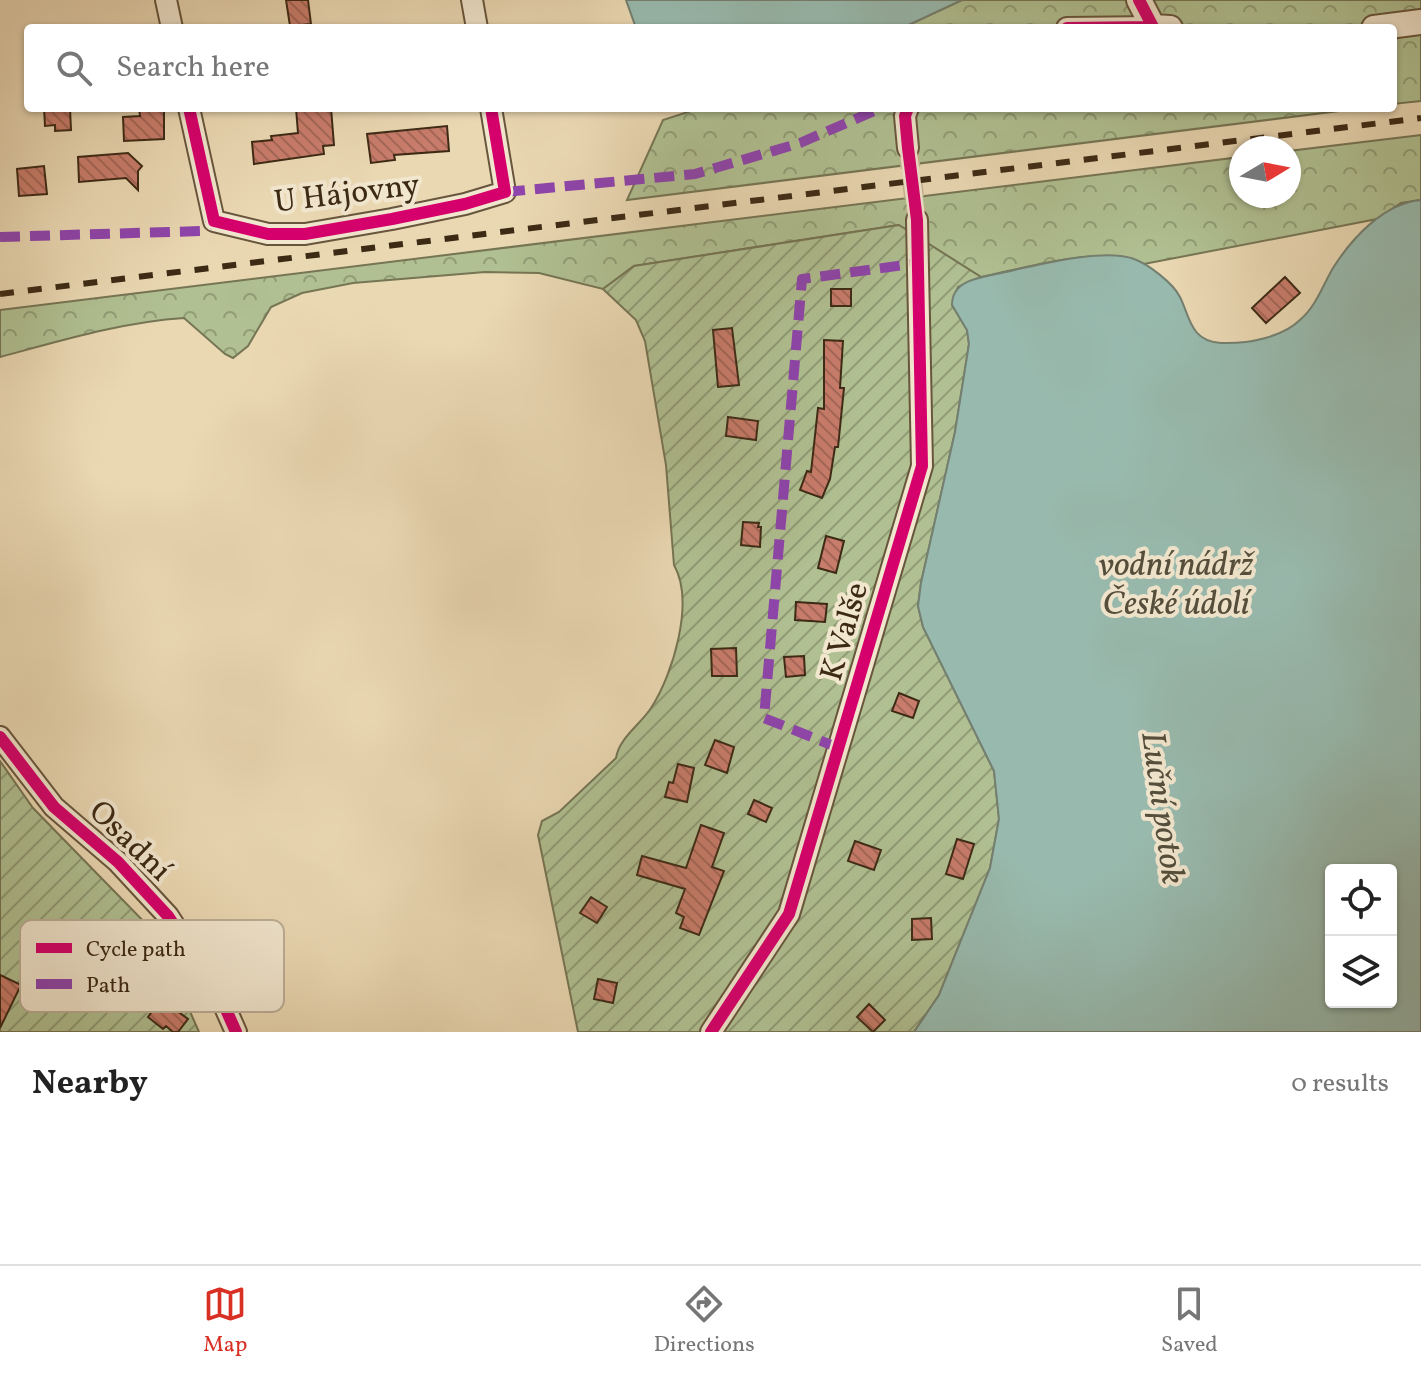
<!DOCTYPE html>
<meta charset="utf-8">
<style>
body{margin:0;font-family:Vollkorn,serif;background:#f6f6f6;color:#222}
.controls{position:absolute;right:24px;bottom:24px;display:grid;overflow:hidden;border-radius:8px;box-shadow:0 2px 6px #0004}
.controls button{width:72px;height:72px;display:grid;place-items:center;padding:0;border:0;border-bottom:2px solid #e0e0e0;background:#fff;color:#222;font:40px sans-serif}
.compass{position:absolute;left:1229px;top:136px;width:72px;height:72px;border-radius:50%;background:#fff;box-shadow:0 2px 6px #0004;rotate:80deg}
.list{margin:0;padding:0;list-style:none}
h2{display:flex;justify-content:space-between;align-items:center;height:104px;margin:0;padding:0 32px;font-size:34px}
h2 small{font-size:26px;font-weight:400;color:#767676}
.icon{flex:none;width:44px;height:44px;fill:none;stroke:currentColor;stroke-width:2;stroke-linecap:round;stroke-linejoin:round}
.map{position:relative;flex:none;width:1421px;height:1032px;overflow:hidden}
.search{position:absolute;background:#fff;box-shadow:0 2px 6px #0004;left:24px;right:24px;top:24px;height:88px;display:flex;align-items:center;gap:20px;box-sizing:border-box;padding:0 28px;border-radius:8px;color:#767676;font-size:30px}
.sheet{height:232px;background:#fff}
nav{display:flex;justify-content:space-around;align-items:center;box-sizing:border-box;height:112px;border-top:2px solid #e0e0e0;background:#fff;font-size:22px;color:#767676}
nav a{display:grid;justify-items:center;gap:4px}
nav .on{color:#d93025}
.map>svg:first-child{display:block}
.forest{fill:url(#forest-crowns);stroke:#767554;stroke-width:2}
.garden{fill:url(#garden-furrows);stroke:#767554;stroke-width:2}
.water{fill:#98baae;stroke:#748071;stroke-width:2;fill-rule:evenodd}
.building{fill:url(#building-back-hatch);stroke:#3d2a15;stroke-width:2}
.lines{fill:none;stroke-linecap:round;stroke-linejoin:round}
.minor-tunnel{stroke:#c7b593;stroke-width:20;stroke-dasharray:20 10;stroke-linecap:butt}
.minor-casing{stroke:#68563c;stroke-width:24}
.tertiary-casing{stroke:#68563c;stroke-width:28}
.minor{stroke:#f1e6ce;stroke-width:20}
.tertiary{stroke:#f1e6ce;stroke-width:24}
.rail{stroke:#3d2a15;stroke-width:6;stroke-dasharray:14 14;stroke-linecap:butt}
.quiet{stroke:#8e44ad;stroke-width:10;stroke-dasharray:20 10;stroke-linecap:butt}
.cycleway-casing{stroke:#f1e6ce;stroke-width:17}
.cycleway{stroke:#d6006c;stroke-width:12}
.labels{text-anchor:middle;dominant-baseline:central;stroke-width:8;stroke-linejoin:round;paint-order:stroke}
.street-label{font-size:32px;fill:#3d2a15;stroke:#f1e6ce}
.water-label{font-size:34px;font-style:italic;fill:#544e3b;stroke:#f1e6ce}
.key{fill:#f1e6ce;stroke:#bbae96;stroke-width:2}
.key-label{font-size:22px;fill:#3d2a15}
</style>
<div class="map">
<svg width="1421" height="1032" viewBox="0 0 1421 1032">
<defs>
<pattern id="forest-crowns" width="20" height="18" patternUnits="userSpaceOnUse" patternTransform="scale(2)"><rect width="20" height="18" fill="#b0c092"/><path d="M2 6a3 3 0 1 1 6 0M12 15a3 3 0 1 1 6 0" fill="none" stroke="#909c76"/></pattern>
<pattern id="garden-furrows" width="10" height="10" patternUnits="userSpaceOnUse" patternTransform="scale(2)"><rect width="10" height="10" fill="#b0c092"/><path d="M-1 1l2-2M0 10L10 0M9 11l2-2" fill="none" stroke="#909c76"/></pattern>
<pattern id="building-back-hatch" width="6" height="6" patternUnits="userSpaceOnUse" patternTransform="scale(2)"><rect width="6" height="6" fill="#c87c6b"/><path d="M-1 5l2 2M0 0l6 6M5-1l2 2" fill="none" stroke="#a46657"/></pattern>
</defs>
<rect width="100%" height="100%" fill="#ead8b3"/>
<filter id="stains"><feTurbulence type="fractalNoise" baseFrequency=".0025" numOctaves="4"/><feColorMatrix values="0 0 0 0 .2 0 0 0 0 .09 0 0 0 0 .02 0 0 0 .5 -.17"/></filter>
<radialGradient id="worn" r=".72"><stop offset=".6" stop-color="#630" stop-opacity="0"/><stop offset="1" stop-color="#630" stop-opacity=".3"/></radialGradient>
<path class="forest" d="M 962,0 L 1421,0 L 1421,101 L 1393,104 L 1393,28 L 902,28 Z
M 700,108 L 1363,108 L 627,200 L 663,120 Z
M 1421,135 L 1421,200 L 1401,203 L 1377,219 L 1144,264 C 1102,244 1026,268 981,277 L 898,225 L 634,266 L 603,289 L 539,273 L 485,272 L 353,283 L 302,293 L 271,307 L 248,346 L 233,358 L 225,354 L 184,318 C 122,322 60,341 0,357 L 0,310 L 1241,157 L 1241,196 L 1289,196 L 1289,151 Z"/>
<path class="garden" d="M 899,225 L 981,277 L 958,287 L 952,305 L 967,330 L 969,344 L 955,432 L 921,583 L 918,606 L 923,627 L 994,771 L 999,819 L 990,868 L 939,995 L 914,1032 L 578,1032 L 538,835 L 542,821 L 559,812 L 616,758 C 619,738 640,725 651,708 C 673,674 695,602 674,565 L 666,465 L 645,341 L 636,320 L 603,289 L 634,266 Z
M 0,761 L 33,808 L 156,934 L 199,1032 L 0,1032 Z"/>
<path class="water" d="M 626,0 L 962,0 L 902,28 L 636,28 Z
M 1421,200 L 1421,1032 L 914,1032 L 939,995 L 990,868 L 999,819 L 994,771 L 923,627 L 918,606 L 921,583 L 955,432 L 969,344 L 967,330 L 952,305 C 952,281 977,278 996,274 C 1030,267 1103,247 1134,259 C 1148,264 1173,283 1180,297 C 1190,317 1190,341 1221,343 C 1247,344 1282,338 1301,319 C 1316,306 1323,285 1333,268 C 1352,238 1384,203 1421,200 ZM 1331,870 L 1391,870 L 1391,1002 L 1331,1002 Z"/>
<path class="building" d="M 286,0 L 308,0 L 311,24 L 290,26 Z
M 44,108 L 70,108 L 71,130 L 55,131 L 55,125 L 45,126 Z
M 139,108 L 164,108 L 164,139 L 124,141 L 123,117 L 140,116 Z
M 296,108 L 331,108 L 334,145 L 323,146 L 324,154 L 254,164 L 252,142 L 272,140 L 271,136 L 298,133 Z
M 447,126 L 449,151 L 394,155 L 395,160 L 371,163 L 367,134 Z
M 128,153 L 142,166 L 138,171 L 138,190 L 126,178 L 79,182 L 78,157 Z
M 44,166 L 47,194 L 19,196 L 17,169 Z
M 1285,277 L 1300,293 L 1266,323 L 1252,308 Z
M 831,289 L 851,289 L 851,306 L 831,306 Z
M 732,328 L 739,385 L 718,387 L 713,330 Z
M 824,340 L 843,341 L 840,388 L 844,388 L 838,447 L 835,447 L 830,479 L 822,498 L 800,490 L 807,471 L 811,472 L 818,408 L 824,409 Z
M 728,417 L 758,421 L 756,440 L 726,436 Z
M 743,522 L 759,523 L 758,527 L 761,527 L 760,547 L 741,545 Z
M 826,536 L 844,541 L 836,573 L 818,568 Z
M 796,602 L 827,604 L 825,622 L 795,620 Z
M 736,648 L 737,676 L 712,676 L 711,649 Z
M 804,656 L 805,675 L 786,677 L 784,657 Z
M 899,693 L 919,701 L 913,718 L 892,711 Z
M 715,740 L 734,747 L 727,773 L 705,765 Z
M 678,764 L 694,768 L 687,802 L 665,797 L 669,782 L 673,783 Z
M 754,800 L 772,808 L 766,822 L 748,814 Z
M 701,825 L 724,833 L 712,867 L 724,871 L 699,935 L 680,928 L 684,917 L 676,913 L 685,889 L 637,875 L 642,856 L 686,868 Z
M 957,839 L 974,844 L 963,879 L 946,874 Z
M 855,841 L 881,850 L 874,870 L 848,861 Z
M 591,897 L 607,907 L 597,923 L 580,913 Z
M 931,918 L 932,939 L 912,940 L 912,919 Z
M 0,975 L 21,985 L 0,1028 Z
M 598,979 L 617,983 L 613,1003 L 594,999 Z
M 161,999 L 188,1019 L 178,1032 L 173,1032 L 166,1026 L 163,1029 L 148,1017 Z
M 869,1004 L 885,1020 L 873,1032 L 857,1017 Z"/>
<g class="lines">
<path class="minor-tunnel" d="M 908,148 L 917,220"/>
<defs>
<path id="minor" d="M 166,0 L 172,28
M 472,0 L 477,28
M 1067,28 L 1153,27
M 189,108 L 214,221 L 268,234 L 305,234 L 392,219 L 465,204 L 505,192 L 491,108
M 908,148 L 905,116 L 908,108
M 0,737 L 54,807 L 118,862 L 168,916 L 220,996 L 236,1032
M 711,1032 L 789,914 L 922,466 L 917,220"/>
<path id="tertiary" d="M 1139,0 L 1153,27 L 1170,28
M 1374,28 L 1421,22"/>
</defs>
<use href="#minor" class="minor-casing"/>
<use href="#tertiary" class="tertiary-casing"/>
<use href="#minor" class="minor"/>
<use href="#tertiary" class="tertiary"/>
<path class="rail" d="M 0,294 L 1421,118"/>
<path class="quiet" d="M 505,192 L 695,174 L 800,143 L 881,108
M 0,237 L 201,231 L 214,221
M 839,748 L 764,718 L 802,279 L 919,263"/>
<defs>
<path id="cycleway" d="M 1067,28 L 1153,27 L 1139,0
M 189,108 L 214,221 L 268,234 L 305,234 L 392,219 L 465,204 L 505,192 L 491,108
M 0,737 L 54,807 L 118,862 L 168,916 L 220,996 L 236,1032
M 711,1032 L 789,914 L 922,466 L 917,220 L 908,148 L 905,116 L 908,108"/>
</defs>
<use href="#cycleway" class="cycleway-casing"/>
<use href="#cycleway" class="cycleway"/>
</g>
<g class="labels">
<g class="street-label">
<text transform="translate(347 195) rotate(-7)">U Hájovny</text>
<text transform="translate(846 632) rotate(-74)">K Valše</text>
<text transform="translate(129 842) rotate(44)">Osadní</text>
</g>
<g class="water-label">
<text x="1176" y="566">vodní nádrž<tspan x="1176" dy="39">České údolí</tspan></text>
<text transform="translate(1161 808) rotate(82)">Luční potok</text>
</g>
</g>
<rect x="20" y="920" width="264" height="92" rx="12" class="key"/>
<rect x="36" y="943" width="36" height="10" fill="#d6006c"/>
<rect x="36" y="979" width="36" height="10" fill="#8e44ad"/>
<g class="key-label">
<text x="86" y="956">Cycle path</text>
<text x="86" y="992">Path</text>
</g>
<rect width="100%" height="100%" filter="url(#stains)"/>
<rect width="100%" height="100%" fill="url(#worn)"/>
</svg>
<div class="controls">
<button><svg class="icon" aria-label="locate" viewBox="0 0 24 24"><circle cx="12" cy="12" r="6"/><path d="M12 2v4M12 18v4M2 12h4M18 12h4"/></svg></button>
<button><svg class="icon" aria-label="layers" viewBox="0 0 24 24"><path d="M12 4l9 5-9 5-9-5zM3 14l9 5 9-5"/></svg></button>
</div>
<svg class="compass" viewBox="-18 -18 36 36"><path d="M0-13l5 13h-10z" fill="#e53935"/><path d="M0 13l5-13h-10z" fill="#767676"/></svg>
<div class="search"><svg class="icon" aria-label="search" viewBox="0 0 24 24"><circle cx="10" cy="10" r="6"/><path d="M15 15l6 6"/></svg>Search here</div>
</div>
<section class="sheet">
<h2>Nearby<small>0 results</small></h2>
<ul class="list">
</ul>
</section>
<nav>
<a class="on"><svg class="icon" aria-label="map" viewBox="0 0 24 24"><path d="M3 6l6-2 6 2 6-2v14l-6 2-6-2-6 2zM9 4v14M15 6v14"/></svg>Map</a>
<a><svg class="icon" aria-label="directions" viewBox="0 0 24 24"><path d="M12 3l9 9-9 9-9-9zM9 14v-3h6M13 9l2 2-2 2"/></svg>Directions</a>
<a><svg class="icon" aria-label="saved" viewBox="0 0 24 24"><path d="M7 4h10v16l-5-4-5 4z"/></svg>Saved</a>
</nav>
